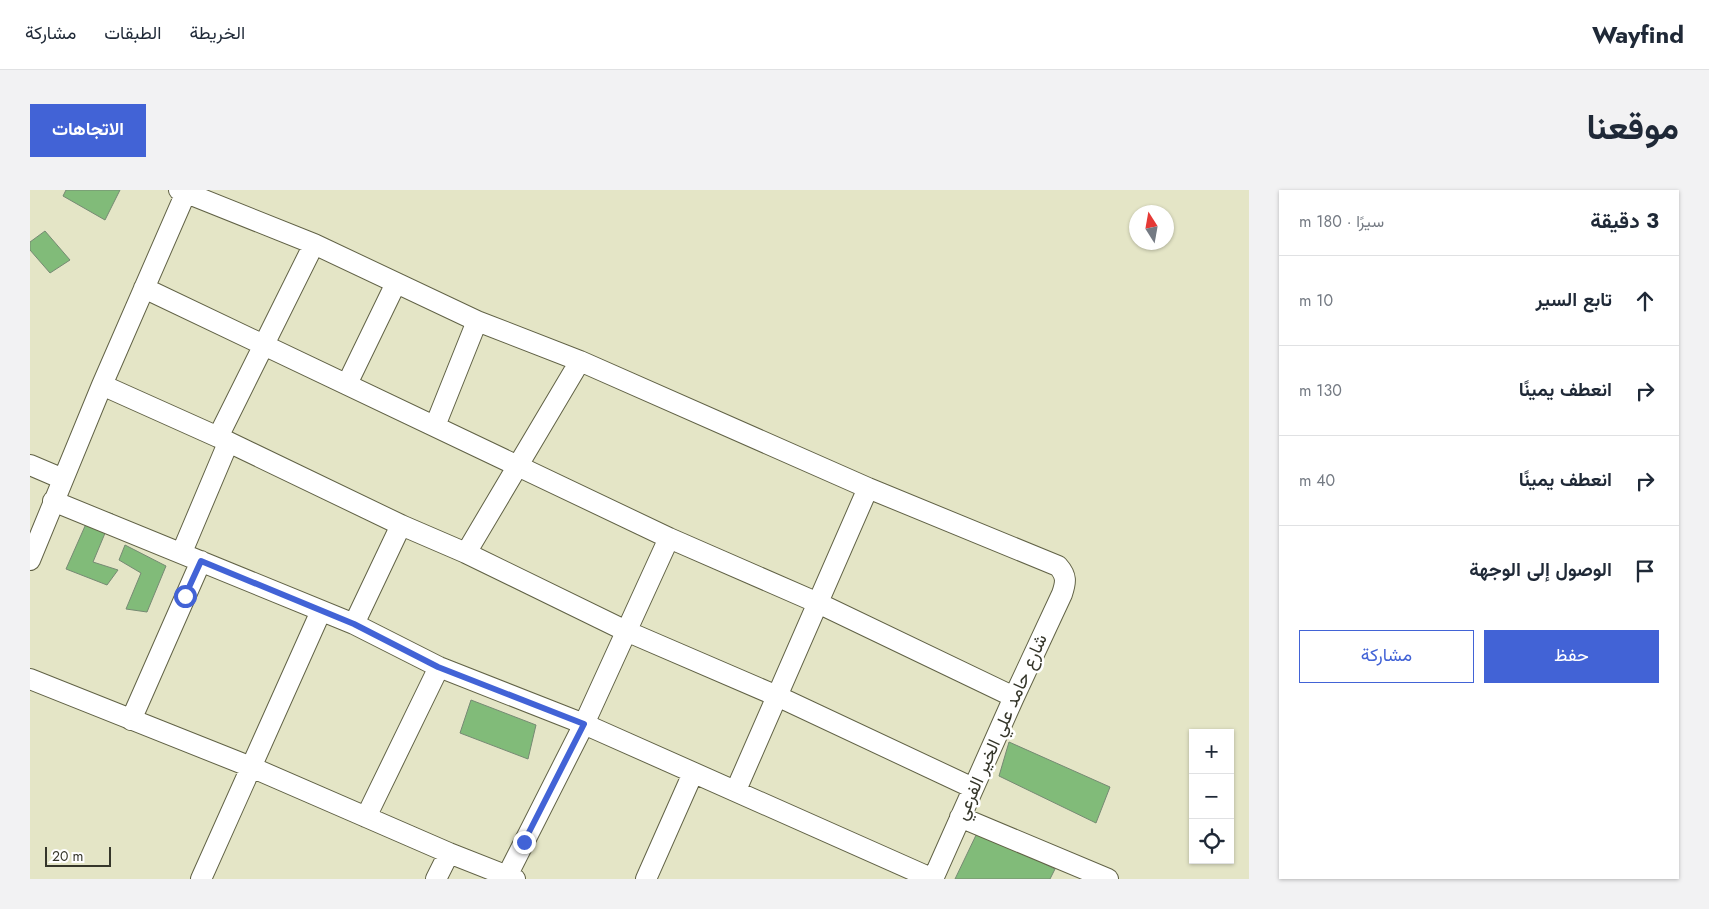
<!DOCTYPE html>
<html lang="ar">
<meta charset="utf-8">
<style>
body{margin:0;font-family:Jost,Vazirmatn,sans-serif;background:#f2f2f3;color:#1f2937;direction:rtl}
.controls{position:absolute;right:15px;bottom:15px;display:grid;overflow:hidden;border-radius:0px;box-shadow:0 1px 4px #0004}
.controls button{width:45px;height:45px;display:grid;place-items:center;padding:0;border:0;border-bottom:1px solid #e0e1e3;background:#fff;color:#1f2937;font:25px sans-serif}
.compass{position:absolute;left:1099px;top:15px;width:45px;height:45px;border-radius:50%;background:#fff;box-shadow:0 1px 4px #0004;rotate:349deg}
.scale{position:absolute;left:15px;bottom:12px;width:66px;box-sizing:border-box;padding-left:5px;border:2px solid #35362a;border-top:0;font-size:14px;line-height:18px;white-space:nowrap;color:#35362a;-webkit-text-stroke:4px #fff;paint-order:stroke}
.stop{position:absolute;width:15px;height:15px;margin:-11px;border:4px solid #4263d6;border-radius:50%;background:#fff}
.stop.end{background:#4263d6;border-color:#fff;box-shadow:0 1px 5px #0008}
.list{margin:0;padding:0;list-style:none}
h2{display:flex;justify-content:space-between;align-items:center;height:65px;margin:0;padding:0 20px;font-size:21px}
h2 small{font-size:16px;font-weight:400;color:#747a83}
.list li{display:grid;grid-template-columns:32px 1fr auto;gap:15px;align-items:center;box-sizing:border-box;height:90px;padding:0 20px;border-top:1px solid #e0e1e3}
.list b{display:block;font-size:19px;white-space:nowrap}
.list em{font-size:16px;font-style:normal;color:#747a83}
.actions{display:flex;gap:10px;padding:15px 20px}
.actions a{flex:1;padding:11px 0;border:1px solid #4263d6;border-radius:0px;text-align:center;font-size:18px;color:#4263d6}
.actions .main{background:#4263d6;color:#fff}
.icon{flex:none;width:28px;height:28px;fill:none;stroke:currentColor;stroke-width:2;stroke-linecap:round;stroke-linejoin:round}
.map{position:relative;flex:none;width:1219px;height:689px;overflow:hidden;direction:ltr;border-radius:0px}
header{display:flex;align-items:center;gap:30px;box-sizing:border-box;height:70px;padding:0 25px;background:#fff;border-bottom:1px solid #e0e1e3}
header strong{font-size:24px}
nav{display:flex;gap:28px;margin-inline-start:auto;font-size:18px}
.intro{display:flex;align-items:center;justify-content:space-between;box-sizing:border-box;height:120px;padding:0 30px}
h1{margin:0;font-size:35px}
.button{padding:12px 22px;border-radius:0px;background:#4263d6;color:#fff;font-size:18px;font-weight:700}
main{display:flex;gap:30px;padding:0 30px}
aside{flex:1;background:#fff;border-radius:0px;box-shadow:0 1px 4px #0004}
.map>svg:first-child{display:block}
.building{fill:#81bb79;stroke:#768a73}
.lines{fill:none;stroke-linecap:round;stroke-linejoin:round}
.minor-casing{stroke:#616246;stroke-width:22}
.minor{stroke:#fff;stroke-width:20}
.route{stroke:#4263d6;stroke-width:6}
.labels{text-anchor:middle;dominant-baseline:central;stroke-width:5;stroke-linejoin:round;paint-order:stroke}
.street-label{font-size:18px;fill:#35362a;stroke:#fff}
</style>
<header>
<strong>Wayfind</strong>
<nav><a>الخريطة</a><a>الطبقات</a><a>مشاركة</a></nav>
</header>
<div class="intro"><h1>موقعنا</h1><a class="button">الاتجاهات</a></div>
<main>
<aside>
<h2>3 دقيقة<small>سيرًا · 180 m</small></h2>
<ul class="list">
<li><svg class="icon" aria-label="ahead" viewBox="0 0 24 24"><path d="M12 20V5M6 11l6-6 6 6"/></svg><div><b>تابع السير</b></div><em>10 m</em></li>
<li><svg class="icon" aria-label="right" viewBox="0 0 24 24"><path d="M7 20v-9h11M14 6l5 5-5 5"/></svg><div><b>انعطف يمينًا</b></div><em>130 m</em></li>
<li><svg class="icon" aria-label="right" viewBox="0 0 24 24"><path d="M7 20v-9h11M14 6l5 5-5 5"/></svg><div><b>انعطف يمينًا</b></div><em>40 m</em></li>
<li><svg class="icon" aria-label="arrive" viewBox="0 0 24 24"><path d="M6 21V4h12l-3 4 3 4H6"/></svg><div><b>الوصول إلى الوجهة</b></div></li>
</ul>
<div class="actions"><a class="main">حفظ</a><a>مشاركة</a></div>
</aside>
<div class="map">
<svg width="1219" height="689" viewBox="0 0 1219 689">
<rect width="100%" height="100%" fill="#e4e5c6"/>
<path class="building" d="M 36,0 L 90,0 L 75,30 L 33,6 Z
M 15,41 L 40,70 L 20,83 L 0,60 L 0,52 Z
M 63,318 L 83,324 L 63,372 L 88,380 L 77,395 L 36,379 Z
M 95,355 L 136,376 L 117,422 L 96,419 L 111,383 L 89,370 Z
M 441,510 L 506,535 L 498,569 L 430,543 Z
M 979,552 L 1080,597 L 1066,633 L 969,586 Z
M 948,641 L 1025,679 L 1020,689 L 925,689 Z"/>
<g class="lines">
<defs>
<path id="minor" d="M 149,0 L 284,54 L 447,131 L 550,171 L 838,298 L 1028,376 C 1037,386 1036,392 1032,404 L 984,507 L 903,689
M 114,98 L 639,348 L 788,413 L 984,507
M 317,194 L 366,93
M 72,195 L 188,247 L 371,335 L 436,363 L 596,441 L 747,506 L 943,598
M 405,236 L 447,131
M 188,247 L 284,54
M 0,275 L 33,289
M 23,311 L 324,434 L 409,477 L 554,534 L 903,689
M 152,362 L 198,253
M 436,363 L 550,171
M 0,370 L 72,195 L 157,0
M 324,434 L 371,335
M 0,489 L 221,577 L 419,663 L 485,689
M 101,530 L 171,371
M 706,600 L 838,298
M 336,627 L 409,477
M 930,627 L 1078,689
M 477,686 L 554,534 L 639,348
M 171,689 L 291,421
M 406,689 L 419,663
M 616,689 L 663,583"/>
</defs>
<use href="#minor" class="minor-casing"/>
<use href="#minor" class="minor"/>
</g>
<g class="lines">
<path class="route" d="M 155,406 L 171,371 L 324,434 L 408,477 L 554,534 L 494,652"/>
</g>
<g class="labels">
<g class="street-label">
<text transform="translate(971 537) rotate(-66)">شارع حامد علي الخير الفرعي</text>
</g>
</g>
</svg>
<div class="controls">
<button>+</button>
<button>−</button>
<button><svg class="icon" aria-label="locate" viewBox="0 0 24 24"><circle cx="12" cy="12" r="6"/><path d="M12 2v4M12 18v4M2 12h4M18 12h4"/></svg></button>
</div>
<svg class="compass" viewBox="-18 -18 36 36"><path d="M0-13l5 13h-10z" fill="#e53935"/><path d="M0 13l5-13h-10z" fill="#747a83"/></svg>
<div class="scale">20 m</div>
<div class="stop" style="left:155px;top:406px"></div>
<div class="stop end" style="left:494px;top:652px"></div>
</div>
</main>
